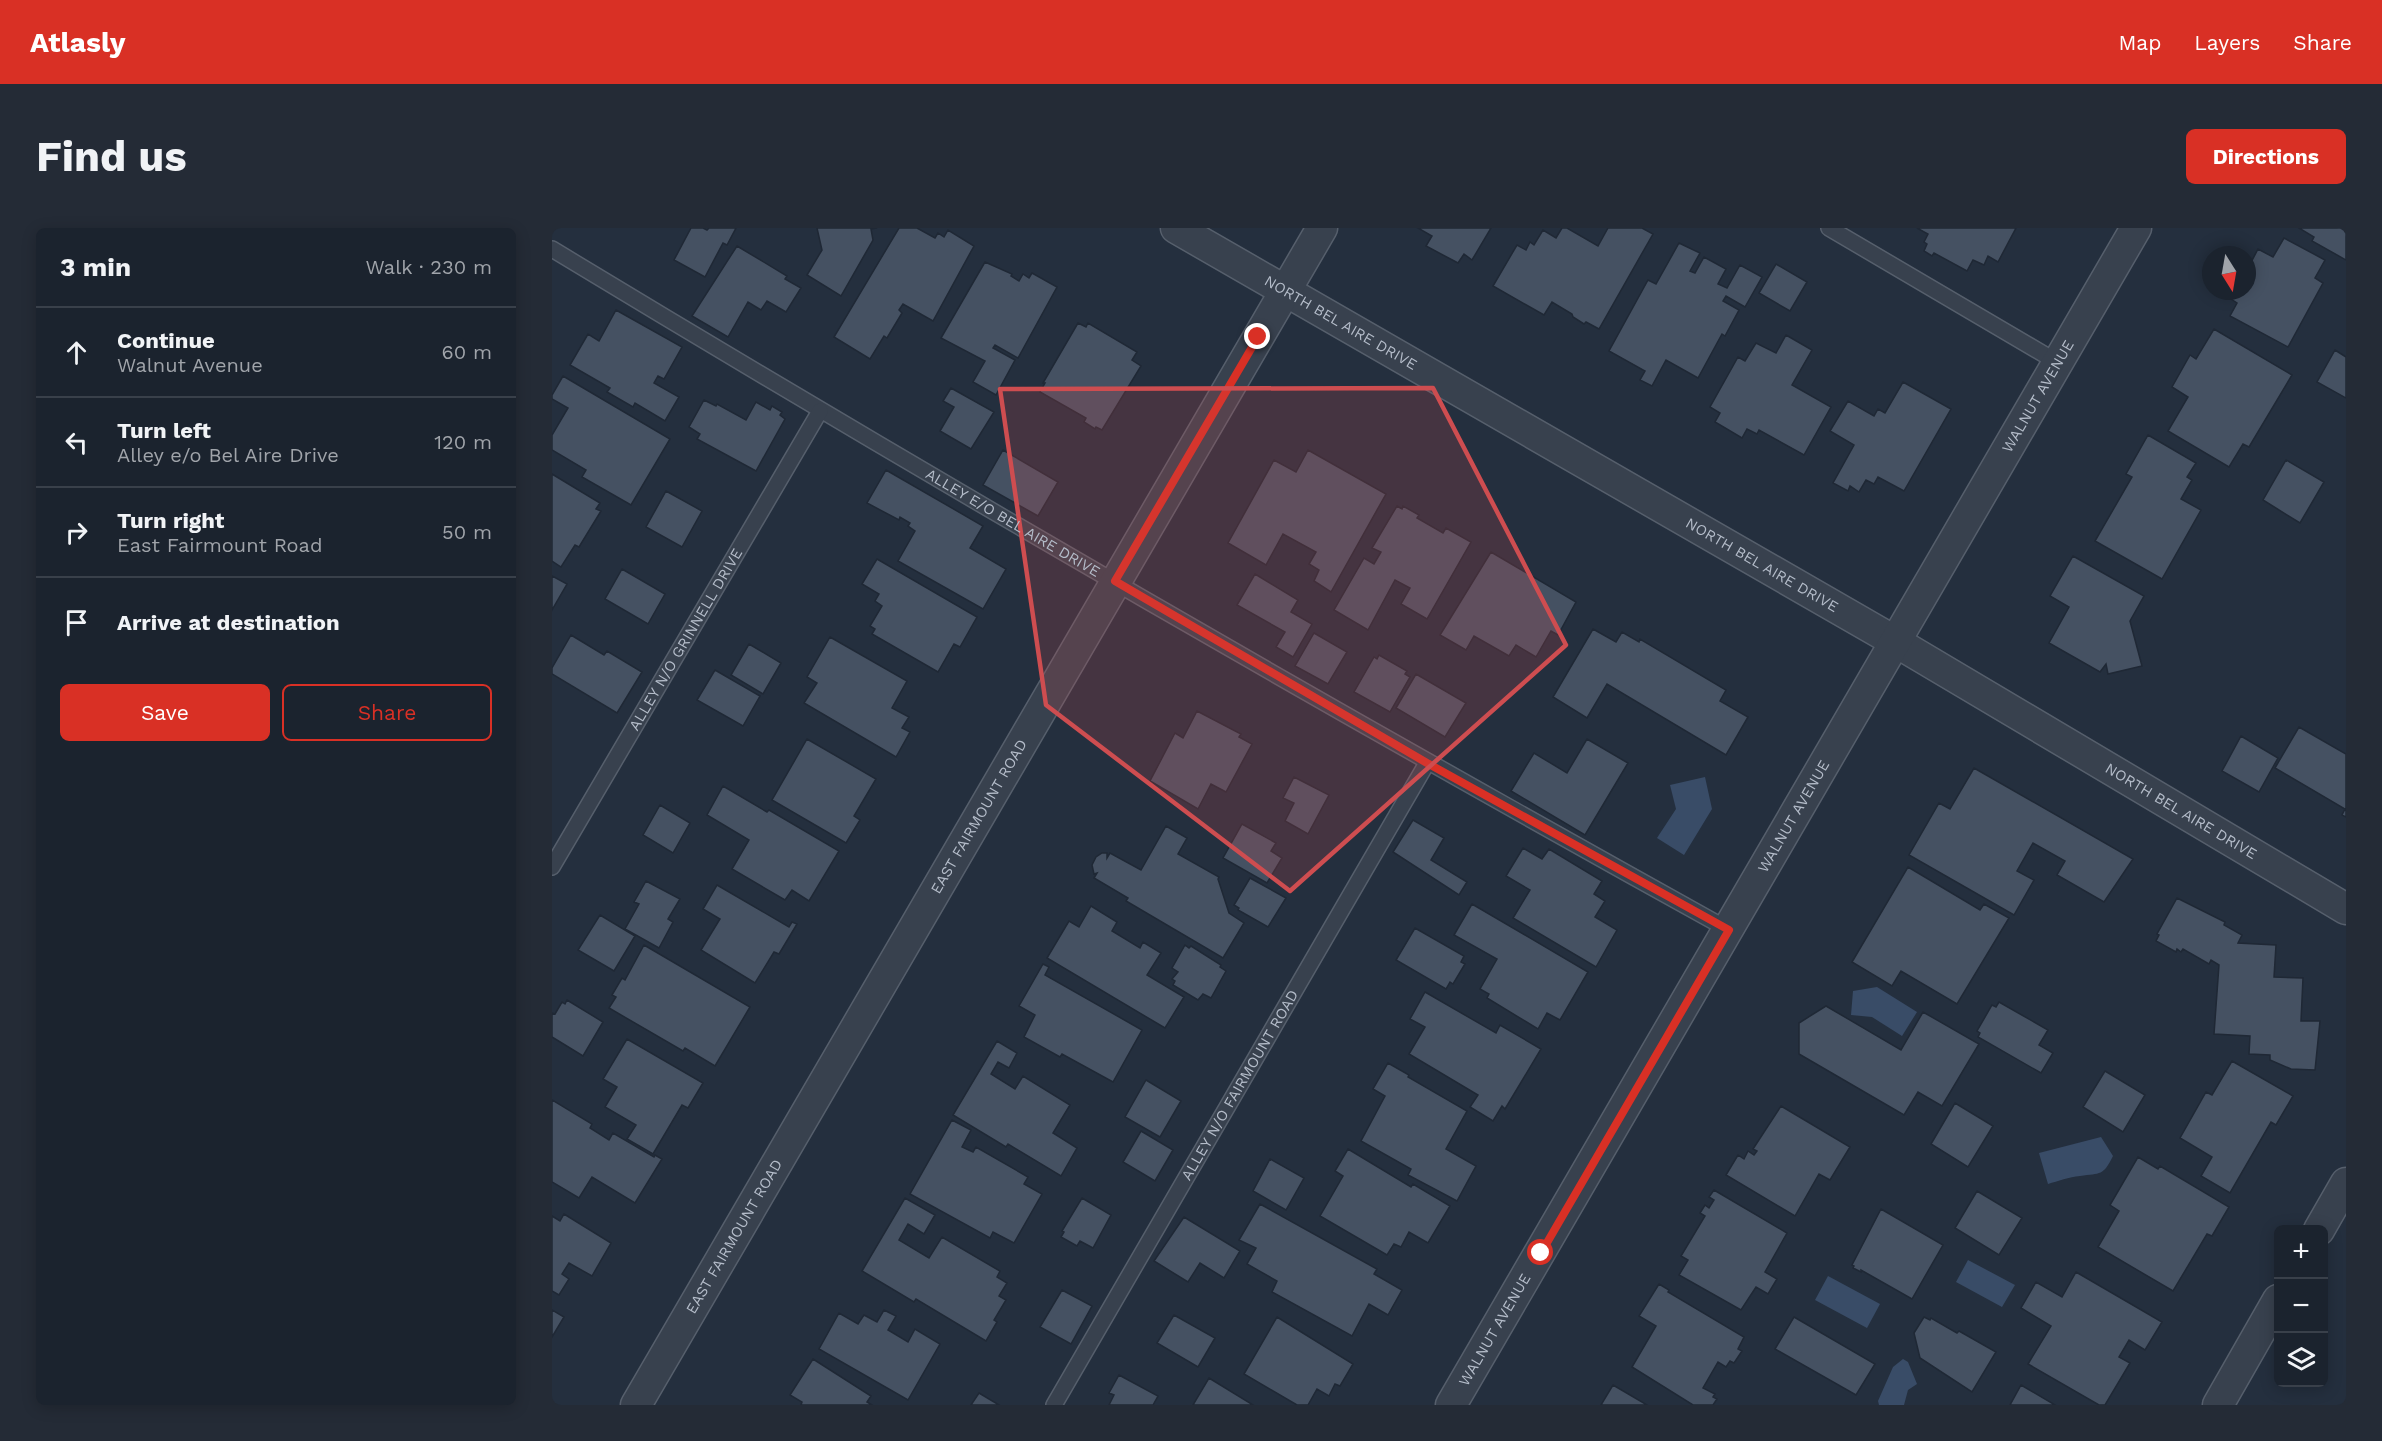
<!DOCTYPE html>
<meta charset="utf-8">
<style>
body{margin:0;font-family:"Work Sans",sans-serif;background:#242b36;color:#f1f3f6}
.controls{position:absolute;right:18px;bottom:18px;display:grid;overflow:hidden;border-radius:9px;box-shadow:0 3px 15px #0003}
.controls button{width:54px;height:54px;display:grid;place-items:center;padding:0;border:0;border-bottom:2px solid #39404a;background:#1b232e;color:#f1f3f6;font:30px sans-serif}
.compass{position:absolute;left:1650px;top:18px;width:54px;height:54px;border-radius:50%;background:#1b232e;box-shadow:0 3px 15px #0003;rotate:169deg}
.stop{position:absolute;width:18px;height:18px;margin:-14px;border:4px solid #d93025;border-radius:50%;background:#fff}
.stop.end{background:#d93025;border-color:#fff;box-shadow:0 2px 6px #0008}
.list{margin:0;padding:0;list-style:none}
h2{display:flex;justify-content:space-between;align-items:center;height:78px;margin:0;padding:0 24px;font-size:26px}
h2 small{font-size:20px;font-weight:400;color:#a0a4aa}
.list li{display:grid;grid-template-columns:39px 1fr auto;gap:18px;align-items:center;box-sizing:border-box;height:90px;padding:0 24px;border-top:2px solid #39404a}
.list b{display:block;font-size:22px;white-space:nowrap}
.list p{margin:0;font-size:20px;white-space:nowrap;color:#a0a4aa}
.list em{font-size:20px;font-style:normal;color:#a0a4aa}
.actions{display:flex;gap:12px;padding:18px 24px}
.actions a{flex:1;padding:14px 0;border:2px solid #d93025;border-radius:9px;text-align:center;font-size:21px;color:#d93025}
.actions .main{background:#d93025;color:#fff}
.icon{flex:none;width:33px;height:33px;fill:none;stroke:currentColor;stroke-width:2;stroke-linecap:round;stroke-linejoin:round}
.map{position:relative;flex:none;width:1794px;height:1177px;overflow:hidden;border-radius:9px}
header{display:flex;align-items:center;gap:36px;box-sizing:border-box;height:84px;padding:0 30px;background:#d93025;color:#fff}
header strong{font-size:28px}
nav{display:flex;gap:33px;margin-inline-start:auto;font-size:21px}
.intro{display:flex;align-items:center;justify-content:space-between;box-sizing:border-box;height:144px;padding:0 36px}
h1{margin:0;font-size:42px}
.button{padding:15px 27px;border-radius:9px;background:#d93025;color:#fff;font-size:21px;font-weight:700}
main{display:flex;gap:36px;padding:0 36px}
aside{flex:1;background:#1b232e;border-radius:9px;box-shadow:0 3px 15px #0003}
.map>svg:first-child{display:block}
.water{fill:#394c67}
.building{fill:#455162;stroke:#1f2835;stroke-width:1.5}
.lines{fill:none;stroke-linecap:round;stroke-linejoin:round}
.lane-casing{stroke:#565f6c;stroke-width:18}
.street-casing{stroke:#565f6c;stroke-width:33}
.lane{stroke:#38414e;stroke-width:15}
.street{stroke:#38414e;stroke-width:30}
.route{stroke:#d93025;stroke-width:8}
.marked{fill:#ce4d50;fill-opacity:0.2;stroke:#ce4d50;stroke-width:4.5;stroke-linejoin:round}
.labels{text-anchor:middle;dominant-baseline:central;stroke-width:6;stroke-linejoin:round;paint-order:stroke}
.street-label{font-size:15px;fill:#b4bcc9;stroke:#1d2633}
</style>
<header>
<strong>Atlasly</strong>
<nav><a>Map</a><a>Layers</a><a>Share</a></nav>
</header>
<div class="intro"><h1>Find us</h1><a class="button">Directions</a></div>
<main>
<aside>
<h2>3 min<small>Walk · 230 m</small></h2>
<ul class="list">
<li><svg class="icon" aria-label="ahead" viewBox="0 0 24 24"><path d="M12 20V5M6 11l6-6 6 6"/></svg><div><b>Continue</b><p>Walnut Avenue</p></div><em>60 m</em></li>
<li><svg class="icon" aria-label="left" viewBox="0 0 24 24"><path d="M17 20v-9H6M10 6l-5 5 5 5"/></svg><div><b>Turn left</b><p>Alley e/o Bel Aire Drive</p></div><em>120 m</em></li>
<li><svg class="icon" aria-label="right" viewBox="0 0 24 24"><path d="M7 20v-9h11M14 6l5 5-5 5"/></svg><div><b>Turn right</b><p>East Fairmount Road</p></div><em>50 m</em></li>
<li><svg class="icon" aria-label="arrive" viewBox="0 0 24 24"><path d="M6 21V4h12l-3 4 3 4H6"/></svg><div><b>Arrive at destination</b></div></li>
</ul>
<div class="actions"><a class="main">Save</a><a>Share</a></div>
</aside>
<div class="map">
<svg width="1794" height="1177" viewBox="0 0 1794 1177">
<rect width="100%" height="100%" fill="#242f3e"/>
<path class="water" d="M 1153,549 L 1160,581 L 1132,627 L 1105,610 L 1124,581 L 1118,557 Z
M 1325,759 L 1365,784 L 1350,808 L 1320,789 L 1299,787 L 1301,763 Z
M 1549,909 L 1561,928 C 1551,948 1549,945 1528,948 C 1517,949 1506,953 1496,956 L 1487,925 Z
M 1416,1032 L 1463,1057 L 1450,1079 L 1404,1054 Z
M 1276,1048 L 1328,1076 L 1315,1100 L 1263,1072 Z
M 1351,1131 L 1356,1134 L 1365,1156 L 1356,1162 L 1352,1177 L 1327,1177 L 1326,1173 L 1341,1139 Z"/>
<path class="building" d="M 139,0 L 151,0 L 155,2 L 157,0 L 184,0 L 175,17 L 171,15 L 153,49 L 122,32 Z
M 265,0 L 325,0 L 319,1 L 321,12 L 289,68 L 255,47 L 270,22 Z
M 347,0 L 365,0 L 383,10 L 386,5 L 392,9 L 396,2 L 422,18 L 381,93 L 351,76 L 347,82 L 350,85 L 335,110 L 332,108 L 318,131 L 282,109 Z
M 866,0 L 939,0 L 920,32 L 912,26 L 906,35 L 874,18 L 880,8 Z
M 1010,0 L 1015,0 L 1046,18 L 1056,0 L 1090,0 L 1101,6 L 1047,101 L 1034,94 L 1032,96 L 1021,89 L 1020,86 L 1000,74 L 992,87 L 941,58 L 965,17 L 974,22 L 978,14 L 982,17 L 991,2 L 1004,10 Z
M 1365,0 L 1464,0 L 1446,34 L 1436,28 L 1432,37 L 1421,32 L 1415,43 L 1382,25 L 1380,28 L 1372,23 L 1375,16 L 1372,14 L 1376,6 Z
M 1747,0 L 1794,0 L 1794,32 L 1760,13 L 1762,9 Z
M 1732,10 L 1773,32 L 1763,50 L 1771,55 L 1736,119 L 1678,88 L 1685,75 L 1679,71 L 1683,63 L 1695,63 L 1695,42 L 1706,21 L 1721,29 Z
M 1127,15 L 1148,25 L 1138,43 L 1143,45 L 1152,29 L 1174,41 L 1166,56 L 1175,60 L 1188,37 L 1210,49 L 1193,79 L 1174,68 L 1171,73 L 1187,82 L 1173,108 L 1170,106 L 1146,150 L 1114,132 L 1100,158 L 1088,152 L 1093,143 L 1057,123 L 1096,52 L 1104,56 Z
M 185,18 L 235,48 L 233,51 L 249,60 L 234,84 L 215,73 L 209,82 L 196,74 L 176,109 L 140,88 Z
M 433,34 L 460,46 L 459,48 L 467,53 L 471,46 L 477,50 L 480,45 L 505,59 L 466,130 L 443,117 L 441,120 L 463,132 L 444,167 L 421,154 L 433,133 L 389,110 Z
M 1224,36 L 1255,54 L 1238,83 L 1207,65 Z
M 64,82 L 130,119 L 112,151 L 106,148 L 102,155 L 127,169 L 113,193 L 83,175 L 81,179 L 55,164 L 58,160 L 18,137 L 36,106 L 47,113 Z
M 526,95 L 534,99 L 536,95 L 585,124 L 580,132 L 589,138 L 550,202 L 544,199 L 543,201 L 532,194 L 534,190 L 488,164 L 493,155 L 491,155 Z
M 1662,101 L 1740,147 L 1697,219 L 1691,216 L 1677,239 L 1616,203 L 1636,169 L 1620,159 L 1638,127 L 1644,131 Z
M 1234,107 L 1260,122 L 1240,157 L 1279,179 L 1252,227 L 1207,202 L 1205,206 L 1195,201 L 1190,210 L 1163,194 L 1168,185 L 1158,179 L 1186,129 L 1193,133 L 1204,115 L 1224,125 Z
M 1783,122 L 1794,129 L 1794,170 L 1765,154 Z
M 11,148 L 118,211 L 79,277 L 30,249 L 34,242 L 0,222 L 0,207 L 16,180 L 0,171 L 0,167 Z
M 1351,154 L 1399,181 L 1352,263 L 1326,249 L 1322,256 L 1314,252 L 1307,264 L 1298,258 L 1296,263 L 1281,255 L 1302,217 L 1278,203 L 1296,173 L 1322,188 L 1326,181 L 1333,185 Z
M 399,160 L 442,184 L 419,221 L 388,203 L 402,179 L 391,173 Z
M 152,172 L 164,178 L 165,176 L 194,192 L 204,174 L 218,182 L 220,178 L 230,184 L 228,187 L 233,191 L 204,243 L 145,211 L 148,206 L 137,199 Z
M 1596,207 L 1644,235 L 1635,249 L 1640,252 L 1629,271 L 1649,282 L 1610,351 L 1543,313 L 1580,249 L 1574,246 Z
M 451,222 L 506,254 L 486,288 L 431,257 Z
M 756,222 L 834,266 L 779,364 L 762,353 L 767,342 L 757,336 L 764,324 L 731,306 L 714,337 L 676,315 L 722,232 L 744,244 Z
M 1734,232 L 1772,254 L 1748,295 L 1711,272 Z
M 334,242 L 431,298 L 418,320 L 454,341 L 431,381 L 346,333 L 363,303 L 356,298 L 358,295 L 348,289 L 347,292 L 315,275 Z
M 0,246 L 48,275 L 44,281 L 49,283 L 27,319 L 23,317 L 9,339 L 0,333 Z
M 114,263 L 150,283 L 130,319 L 94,299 Z
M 845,278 L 850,281 L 851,278 L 867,287 L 865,290 L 891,305 L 894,300 L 919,314 L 875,391 L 849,376 L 858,360 L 843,352 L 816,402 L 782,382 L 812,330 L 822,336 L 829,324 L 820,320 Z
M 939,324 L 1024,374 L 1006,407 L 999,403 L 984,429 L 964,417 L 957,428 L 922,408 L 914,422 L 888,407 Z
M 1521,328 L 1592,368 L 1578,393 L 1590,438 L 1556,446 L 1554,436 L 1548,444 L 1497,415 L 1517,379 L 1498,368 Z
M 325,331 L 425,389 L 408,419 L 402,416 L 386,444 L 320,406 L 323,401 L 318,398 L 330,378 L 323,373 L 327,366 L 310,356 Z
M 70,341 L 113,366 L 96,396 L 53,371 Z
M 703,346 L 746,372 L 739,384 L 760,396 L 741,429 L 724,419 L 733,404 L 685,377 Z
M 0,348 L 15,356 L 0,382 Z
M 1041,401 L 1064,414 L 1070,404 L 1087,414 L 1088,411 L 1174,462 L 1168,473 L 1196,489 L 1174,527 L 1055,456 L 1035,490 L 1001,469 Z
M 762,405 L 795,424 L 776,456 L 743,438 Z
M 19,407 L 52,427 L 55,423 L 90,444 L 65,485 L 0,446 L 0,440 Z
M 278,409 L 355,453 L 340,480 L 357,489 L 350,500 L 358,504 L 344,529 L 252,475 L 265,455 L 255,449 Z
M 197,416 L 229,435 L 211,466 L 179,447 Z
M 827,427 L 855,443 L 853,446 L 858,449 L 838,484 L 802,464 L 822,429 L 825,431 Z
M 163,442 L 208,468 L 191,498 L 145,472 Z
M 864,446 L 914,475 L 893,509 L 844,480 Z
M 645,483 L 689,506 L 687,509 L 700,516 L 674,564 L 659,556 L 646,581 L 598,553 L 623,505 L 631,510 Z
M 1747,499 L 1794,526 L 1794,589 L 1790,587 L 1793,581 L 1723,540 Z
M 1689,508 L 1726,530 L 1707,564 L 1670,543 Z
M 255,511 L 324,551 L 302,588 L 308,592 L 294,615 L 220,572 Z
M 1035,511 L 1076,535 L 1033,607 L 959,563 L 982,525 L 1015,545 Z
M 1422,540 L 1581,631 L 1552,674 L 1505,647 L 1513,633 L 1481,615 L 1465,643 L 1482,652 L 1462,687 L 1357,627 L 1387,575 L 1398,581 Z
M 742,549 L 777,567 L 756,606 L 733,593 L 742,575 L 731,570 Z
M 171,558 L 215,584 L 217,582 L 287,623 L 257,673 L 240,662 L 233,672 L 180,641 L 197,612 L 155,587 Z
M 108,577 L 138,595 L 121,625 L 91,607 Z
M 861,592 L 892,610 L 879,632 L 915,654 L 907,667 L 841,624 Z
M 690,596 L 724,615 L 719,623 L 730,630 L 715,655 L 671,630 Z
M 614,598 L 635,610 L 626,626 L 667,649 L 666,651 L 677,685 L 692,695 L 671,730 L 574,673 L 576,670 L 542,650 L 545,645 L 542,646 L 540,637 L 544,629 L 550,625 L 555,625 L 555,630 L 558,625 L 589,642 Z
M 971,620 L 990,631 L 997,621 L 1050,653 L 1042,666 L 1053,673 L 1043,689 L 1065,702 L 1044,739 L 961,690 L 978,662 L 954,648 Z
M 1356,639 L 1428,682 L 1432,676 L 1457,690 L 1405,776 L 1349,743 L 1340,758 L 1300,734 Z
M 698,650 L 734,670 L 716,699 L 686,682 L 687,680 L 682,677 Z
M 94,653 L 128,671 L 116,691 L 121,694 L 107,720 L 73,701 L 87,676 L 82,674 Z
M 165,657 L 237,699 L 240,694 L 245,696 L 227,726 L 222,724 L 203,755 L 149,722 L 168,691 L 151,681 Z
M 1625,670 L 1673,694 L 1672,697 L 1690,707 L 1686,715 L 1724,717 L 1722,749 L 1751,750 L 1749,793 L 1768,793 L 1763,842 L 1739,841 L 1718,832 L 1718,827 L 1697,826 L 1698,808 L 1662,806 L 1667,737 L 1659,732 L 1657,736 L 1631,721 L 1629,724 L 1625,721 L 1624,724 L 1604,713 L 1607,707 L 1605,706 Z
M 920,676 L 1036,744 L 1008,792 L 995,785 L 986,801 L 935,770 L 937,766 L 928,761 L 945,731 L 902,707 Z
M 539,678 L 565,694 L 560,703 L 588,720 L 591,714 L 609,725 L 595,747 L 632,769 L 613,800 L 495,730 L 517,693 L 527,699 Z
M 48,687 L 83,708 L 62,743 L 26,722 Z
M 863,700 L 912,728 L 909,734 L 913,736 L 901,756 L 898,754 L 894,761 L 844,732 Z
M 92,717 L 198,779 L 163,838 L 133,820 L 131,823 L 57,780 L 64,769 L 60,767 L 70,750 L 73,752 Z
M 633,717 L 637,720 L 639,718 L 669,737 L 668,739 L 674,743 L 659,770 L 651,766 L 646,772 L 621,757 L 623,753 L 620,751 L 626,744 L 620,740 Z
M 491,736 L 497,739 L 493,747 L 590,802 L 561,854 L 510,826 L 508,829 L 472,809 L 483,787 L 467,778 Z
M 873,764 L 944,805 L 948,797 L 989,821 L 953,881 L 950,878 L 941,893 L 918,879 L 926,867 L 857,826 L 873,799 L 858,791 Z
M 15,772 L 51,794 L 31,828 L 0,809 L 0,785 L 3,786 L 10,774 L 13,776 Z
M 1447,774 L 1496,802 L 1487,817 L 1501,825 L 1489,845 L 1426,809 L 1428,805 L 1425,803 L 1440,777 L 1444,779 Z
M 1274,778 L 1349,822 L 1371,784 L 1427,816 L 1390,878 L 1366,864 L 1352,887 L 1247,826 L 1247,795 Z
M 75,811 L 151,855 L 136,880 L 130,877 L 101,926 L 75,911 L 84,897 L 53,879 L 65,859 L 51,851 Z
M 445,813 L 465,825 L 457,840 L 446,834 L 439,846 L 463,861 L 471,848 L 518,877 L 501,905 L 525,920 L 509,948 L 456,916 L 454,919 L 401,887 Z
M 1680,833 L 1741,868 L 1724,897 L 1719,894 L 1678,965 L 1649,948 L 1660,929 L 1628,910 L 1654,864 L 1660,867 Z
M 836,835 L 857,847 L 856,849 L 915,883 L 894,921 L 924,938 L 905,973 L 856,947 L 859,941 L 809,913 L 833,868 L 821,861 Z
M 1553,843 L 1593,867 L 1571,904 L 1531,879 Z
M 594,852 L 629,873 L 608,909 L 573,889 Z
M 0,872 L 40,896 L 38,900 L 57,912 L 61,905 L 102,929 L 103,927 L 110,931 L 83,975 L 40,949 L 27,970 L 0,954 Z
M 1403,875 L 1441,898 L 1416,939 L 1379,916 Z
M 1229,878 L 1298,919 L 1278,952 L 1267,946 L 1243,988 L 1174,947 L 1186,927 L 1192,931 L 1196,923 L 1202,927 L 1205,923 L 1201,921 Z
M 400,892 L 419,902 L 410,919 L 421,924 L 424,919 L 476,949 L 472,956 L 490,966 L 462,1015 L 441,1004 L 438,1010 L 358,966 Z
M 589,903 L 621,922 L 603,953 L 571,934 Z
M 796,921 L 859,959 L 861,956 L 898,978 L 876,1015 L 857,1004 L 849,1019 L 842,1016 L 835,1027 L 768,988 L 791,948 L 783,943 Z
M 1586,929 L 1606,941 L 1608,938 L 1677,979 L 1660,1008 L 1655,1006 L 1621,1063 L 1546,1019 L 1567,983 L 1558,977 Z
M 718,931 L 752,950 L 734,982 L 701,963 Z
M 1162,962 L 1235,1005 L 1213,1044 L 1225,1051 L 1216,1066 L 1204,1059 L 1189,1082 L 1127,1047 L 1136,1032 L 1129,1028 L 1153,988 L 1148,985 L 1153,977 L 1157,980 L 1162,972 L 1157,969 Z
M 1425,963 L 1470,990 L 1447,1027 L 1403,1000 Z
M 353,970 L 383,987 L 372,1006 L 356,996 L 347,1012 L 377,1030 L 390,1009 L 448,1043 L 445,1049 L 455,1055 L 447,1068 L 454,1072 L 442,1092 L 445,1094 L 434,1113 L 364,1071 L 362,1074 L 310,1043 Z
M 530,970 L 559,987 L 541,1020 L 528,1013 L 525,1018 L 509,1009 L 512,1004 L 510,1003 Z
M 708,976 L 825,1041 L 822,1046 L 850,1062 L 836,1087 L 817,1076 L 800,1108 L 720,1064 L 725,1053 L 695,1036 L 704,1020 L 687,1012 Z
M 1329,981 L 1391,1017 L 1360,1071 L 1309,1042 L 1309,1044 L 1301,1040 L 1302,1038 L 1300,1037 Z
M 12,986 L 59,1015 L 40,1048 L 17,1035 L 10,1046 L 17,1051 L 7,1067 L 0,1063 L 0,988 L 8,993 Z
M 632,989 L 688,1023 L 672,1050 L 648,1035 L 636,1054 L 602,1033 Z
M 1524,1044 L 1610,1094 L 1593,1122 L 1577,1112 L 1567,1129 L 1578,1135 L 1553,1177 L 1547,1177 L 1476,1136 L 1499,1098 L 1469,1080 L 1484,1054 L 1510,1069 Z
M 1107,1056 L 1117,1062 L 1116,1064 L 1192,1109 L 1186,1121 L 1190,1123 L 1182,1135 L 1178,1133 L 1174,1139 L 1166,1134 L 1151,1160 L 1163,1166 L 1161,1169 L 1165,1171 L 1161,1177 L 1141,1177 L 1080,1139 L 1104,1098 L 1087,1088 Z
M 510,1062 L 540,1078 L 519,1116 L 488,1099 Z
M 0,1082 L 12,1089 L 0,1109 Z
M 332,1082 L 344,1088 L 336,1102 L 356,1114 L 363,1101 L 388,1116 L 356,1172 L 267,1121 L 287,1085 L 306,1096 L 312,1087 L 325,1094 Z
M 622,1087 L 663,1110 L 646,1139 L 605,1115 Z
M 725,1089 L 801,1136 L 788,1158 L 783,1156 L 777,1168 L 765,1161 L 756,1177 L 745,1177 L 692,1146 Z
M 1242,1089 L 1323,1136 L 1304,1167 L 1223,1121 Z
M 1372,1089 L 1378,1092 L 1379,1090 L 1405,1105 L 1407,1103 L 1444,1124 L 1420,1164 L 1368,1130 L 1362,1105 Z
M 261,1131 L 319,1168 L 315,1174 L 320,1177 L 249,1177 L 250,1174 L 238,1167 Z
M 567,1147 L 606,1168 L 601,1177 L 557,1177 L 562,1167 L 557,1165 Z
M 657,1150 L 701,1177 L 641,1177 Z
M 1061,1157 L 1095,1177 L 1049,1177 Z
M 1469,1157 L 1503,1177 L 1458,1177 Z
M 427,1165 L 447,1177 L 419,1177 Z"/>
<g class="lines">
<defs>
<g id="lane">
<path d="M 1277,0 L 1505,134"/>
<path id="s1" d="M 0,21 C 388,256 780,482 1177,702"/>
<path id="s2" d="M 0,639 L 268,183"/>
<path id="s3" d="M 502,1177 L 875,535"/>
</g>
<g id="street">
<path id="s4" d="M 624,0 L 1344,414 L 1794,681"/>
<path d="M 1767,1002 L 1794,955"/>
<path id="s5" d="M 84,1177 L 770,0"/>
<path id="s6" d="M 899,1177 L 1584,0"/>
<path d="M 1666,1177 L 1726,1072"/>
</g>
</defs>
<use href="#lane" class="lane-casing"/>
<use href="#street" class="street-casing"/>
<use href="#lane" class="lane"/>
<use href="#street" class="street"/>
</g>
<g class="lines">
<path class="route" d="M 706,109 L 563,353 L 875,535 L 1177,702 L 989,1025"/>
</g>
<path class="marked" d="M 881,160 L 1014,417 L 738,663 L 494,477 L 448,161 Z"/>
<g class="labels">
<g class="street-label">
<text stroke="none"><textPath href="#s4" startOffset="190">NORTH BEL AIRE DRIVE</textPath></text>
<text stroke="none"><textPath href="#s6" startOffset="1167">WALNUT AVENUE</textPath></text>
<text stroke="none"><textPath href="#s1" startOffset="536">ALLEY E/O BEL AIRE DRIVE</textPath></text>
<text stroke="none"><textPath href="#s4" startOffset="676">NORTH BEL AIRE DRIVE</textPath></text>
<text stroke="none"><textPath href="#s2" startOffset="264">ALLEY N/O GRINNELL DRIVE</textPath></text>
<text stroke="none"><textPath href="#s4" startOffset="1162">NORTH BEL AIRE DRIVE</textPath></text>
<text stroke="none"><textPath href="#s5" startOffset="681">EAST FAIRMOUNT ROAD</textPath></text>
<text stroke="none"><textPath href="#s6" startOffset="681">WALNUT AVENUE</textPath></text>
<text stroke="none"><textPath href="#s3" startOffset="370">ALLEY N/O FAIRMOUNT ROAD</textPath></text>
<text stroke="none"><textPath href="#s5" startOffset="195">EAST FAIRMOUNT ROAD</textPath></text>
<text stroke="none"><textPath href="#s6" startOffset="87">WALNUT AVENUE</textPath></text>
</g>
</g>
</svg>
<div class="controls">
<button>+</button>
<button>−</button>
<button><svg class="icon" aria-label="layers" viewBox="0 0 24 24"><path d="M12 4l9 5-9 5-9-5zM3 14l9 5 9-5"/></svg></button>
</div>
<svg class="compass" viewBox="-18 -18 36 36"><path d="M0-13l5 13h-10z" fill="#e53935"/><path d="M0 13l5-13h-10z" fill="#a0a4aa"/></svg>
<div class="stop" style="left:989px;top:1025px"></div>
<div class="stop end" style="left:706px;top:109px"></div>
</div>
</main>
